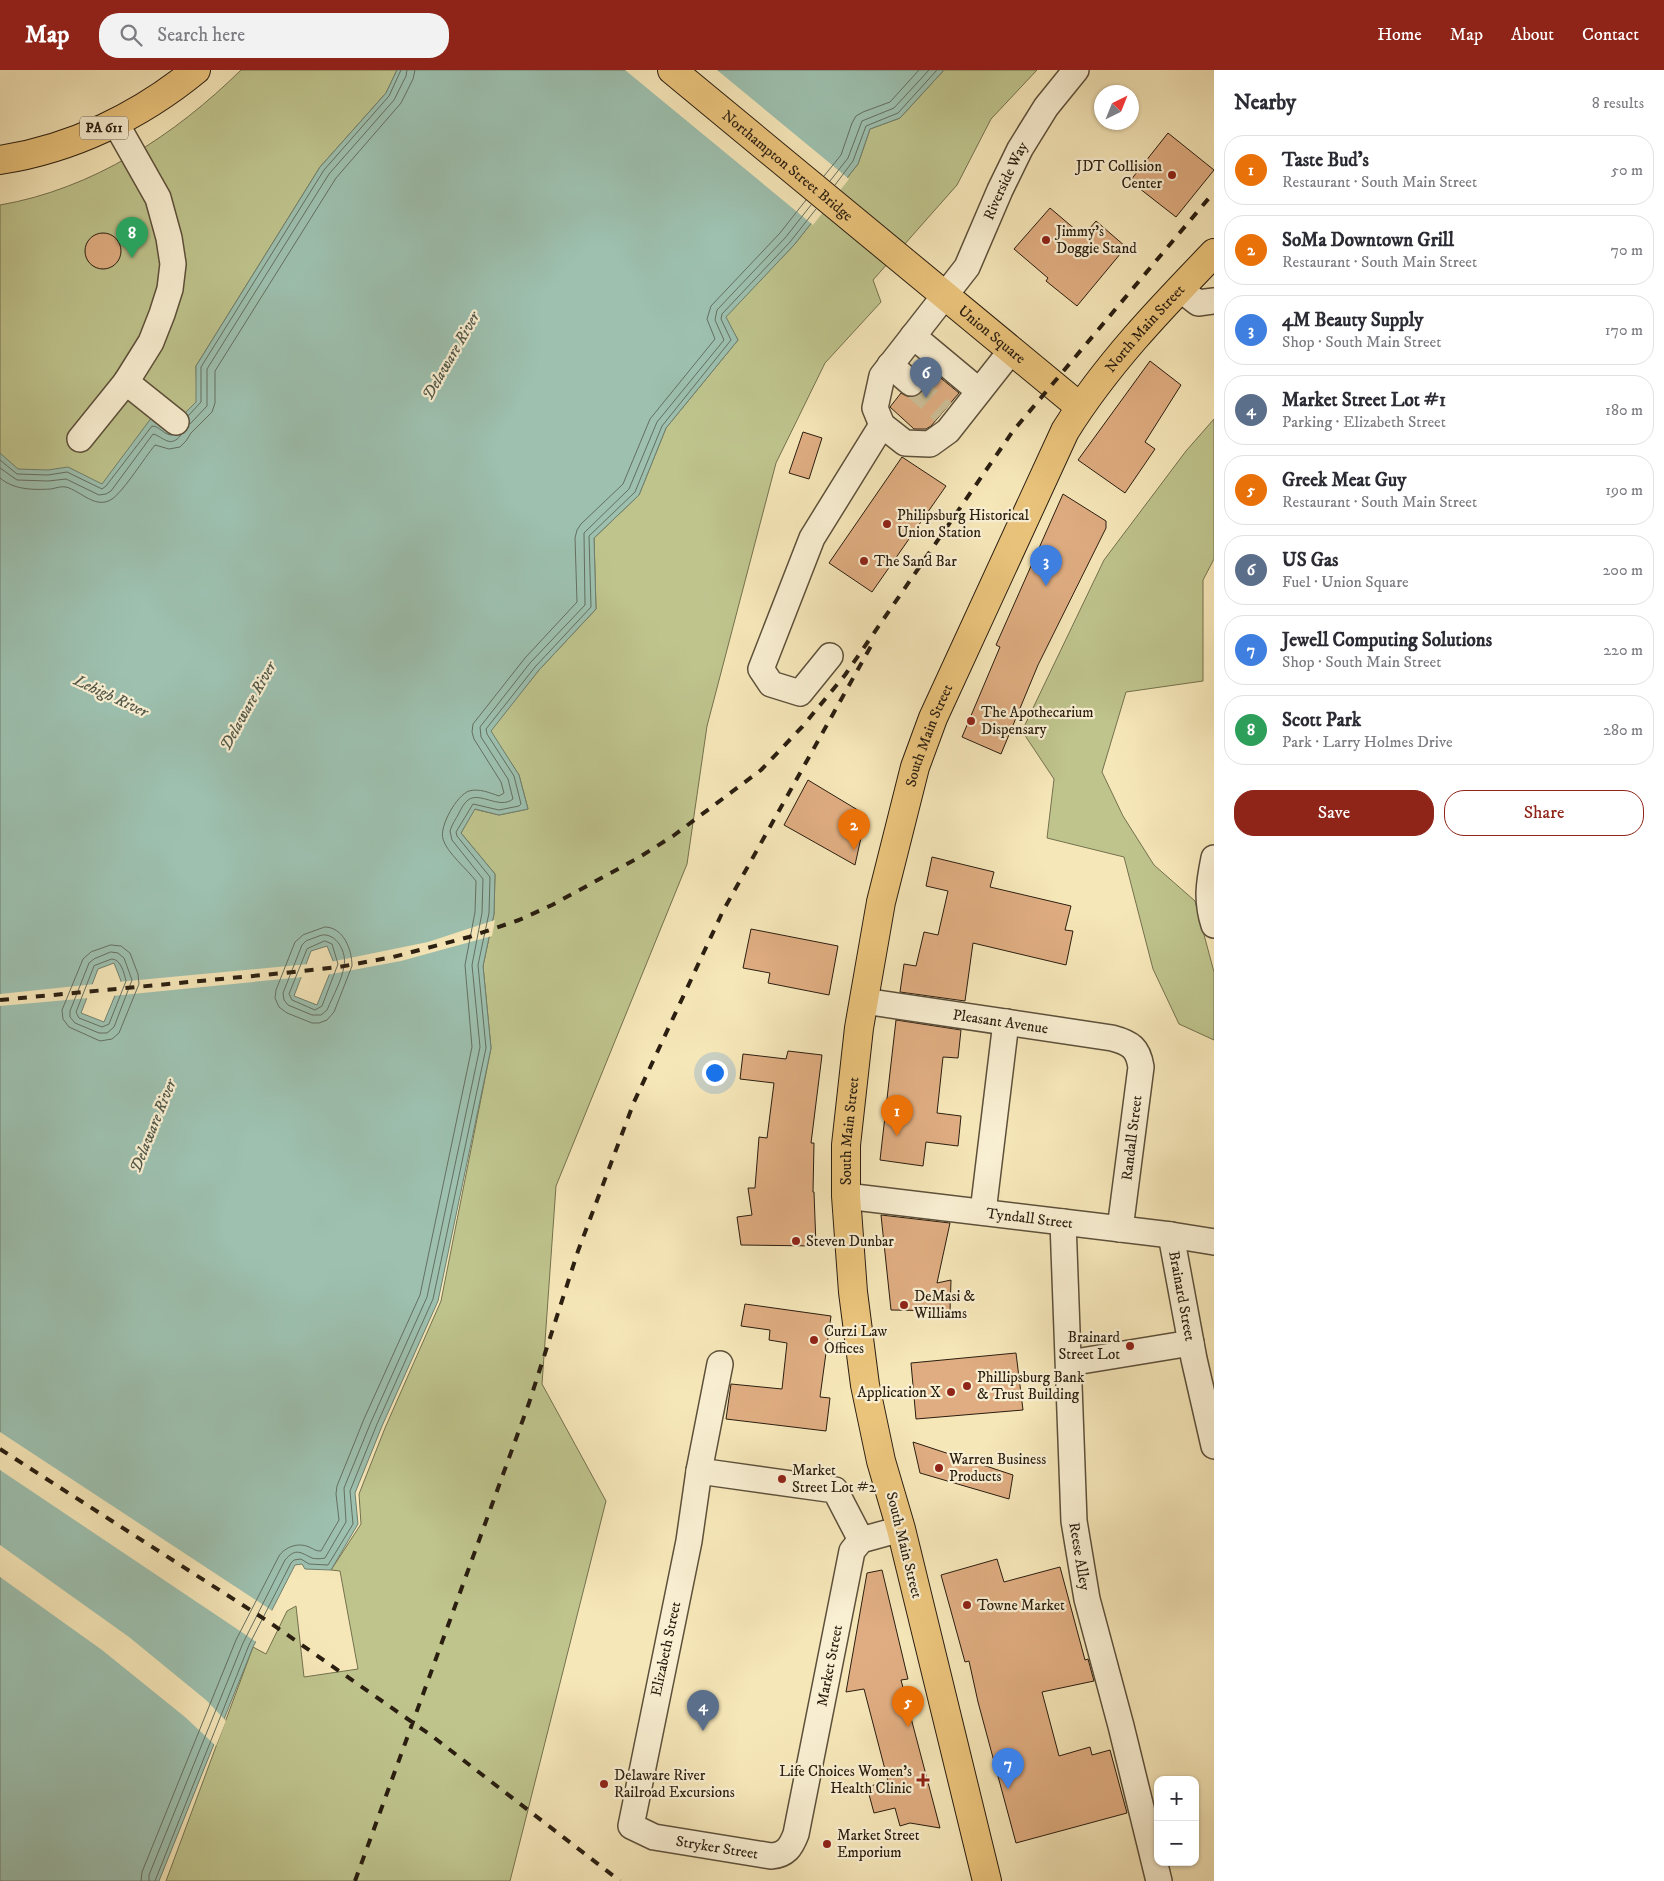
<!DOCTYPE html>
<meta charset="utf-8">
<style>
body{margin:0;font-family:"IM FELL DW Pica",serif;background:#f2f2f3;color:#2b2b33}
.controls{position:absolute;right:15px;bottom:15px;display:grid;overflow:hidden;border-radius:10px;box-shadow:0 1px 4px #0004}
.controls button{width:45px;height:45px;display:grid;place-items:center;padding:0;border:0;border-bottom:1px solid #e1e1e2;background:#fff;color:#2b2b33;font:25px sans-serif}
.compass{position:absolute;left:1094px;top:15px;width:45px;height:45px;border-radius:50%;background:#fff;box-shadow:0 1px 4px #0004;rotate:43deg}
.you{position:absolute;left:714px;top:1002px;width:18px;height:18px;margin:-12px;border:4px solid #fff;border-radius:50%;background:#1a73e8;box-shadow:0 0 0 8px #1a73e833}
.badge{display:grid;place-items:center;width:32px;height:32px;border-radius:50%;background:#8f2418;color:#fff;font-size:16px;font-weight:700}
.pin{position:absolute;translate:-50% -41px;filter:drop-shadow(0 1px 2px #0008)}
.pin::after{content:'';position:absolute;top:26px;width:18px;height:15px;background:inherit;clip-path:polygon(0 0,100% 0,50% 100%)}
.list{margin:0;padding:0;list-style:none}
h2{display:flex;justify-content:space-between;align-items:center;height:65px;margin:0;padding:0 20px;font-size:21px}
h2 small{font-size:16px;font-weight:400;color:#7c7c81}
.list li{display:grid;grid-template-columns:32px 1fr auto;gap:15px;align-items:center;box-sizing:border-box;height:70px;margin:0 10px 10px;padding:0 10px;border:1px solid #e1e1e2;border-radius:20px}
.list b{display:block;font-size:19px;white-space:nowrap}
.list p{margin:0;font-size:16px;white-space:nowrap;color:#7c7c81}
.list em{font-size:16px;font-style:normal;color:#7c7c81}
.actions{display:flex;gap:10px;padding:15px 20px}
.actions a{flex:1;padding:11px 0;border:1px solid #8f2418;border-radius:20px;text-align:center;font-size:18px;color:#8f2418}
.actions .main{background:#8f2418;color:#fff}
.icon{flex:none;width:28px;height:28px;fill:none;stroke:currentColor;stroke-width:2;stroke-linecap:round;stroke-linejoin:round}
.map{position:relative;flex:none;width:1214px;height:1811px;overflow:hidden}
header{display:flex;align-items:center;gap:30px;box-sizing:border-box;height:70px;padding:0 25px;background:#8f2418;color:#fff}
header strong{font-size:24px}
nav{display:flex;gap:28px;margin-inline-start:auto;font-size:18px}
.search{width:350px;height:45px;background:#f2f2f3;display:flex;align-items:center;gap:12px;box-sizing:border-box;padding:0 18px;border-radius:20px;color:#7c7c81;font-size:19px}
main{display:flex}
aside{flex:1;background:#fff}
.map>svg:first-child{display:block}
.green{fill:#bfc48d;stroke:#74714e}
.water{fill:#9dc0af;stroke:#6f7f6f;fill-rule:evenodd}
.pier{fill:#f6e7b9}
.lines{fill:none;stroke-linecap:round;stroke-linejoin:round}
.shore{stroke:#646f60;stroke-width:1}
.building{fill:#dfad81;stroke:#2a1e10}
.minor-tunnel{stroke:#cdbf97;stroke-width:25;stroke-dasharray:25 12;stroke-linecap:butt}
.minor-casing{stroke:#5d503a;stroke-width:28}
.major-casing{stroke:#2a1e10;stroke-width:30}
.highway-casing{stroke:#2a1e10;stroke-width:30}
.minor{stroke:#f9efd2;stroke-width:25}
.major{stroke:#ebc47c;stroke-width:28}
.highway{stroke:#ebc47c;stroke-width:28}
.rail{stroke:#2a1e10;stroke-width:4;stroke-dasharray:9 9;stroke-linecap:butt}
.poi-dot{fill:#8f2418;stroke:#f9efd2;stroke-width:2}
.labels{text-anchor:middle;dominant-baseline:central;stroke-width:4.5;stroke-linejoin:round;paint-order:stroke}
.shield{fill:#f9efd2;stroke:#685d4a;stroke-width:1}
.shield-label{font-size:14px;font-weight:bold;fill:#2a1e10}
.street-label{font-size:15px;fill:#2a1e10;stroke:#f9efd2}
.poi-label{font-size:15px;fill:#2a1e10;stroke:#f9efd2;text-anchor:start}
.water-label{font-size:16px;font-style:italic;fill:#525748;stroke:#f9efd2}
</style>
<header>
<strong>Map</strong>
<div class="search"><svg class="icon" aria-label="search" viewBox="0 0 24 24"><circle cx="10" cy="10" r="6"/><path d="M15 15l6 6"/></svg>Search here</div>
<nav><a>Home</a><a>Map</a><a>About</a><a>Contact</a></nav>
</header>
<main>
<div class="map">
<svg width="1214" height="1811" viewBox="0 0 1214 1811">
<rect width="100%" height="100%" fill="#f6e7b9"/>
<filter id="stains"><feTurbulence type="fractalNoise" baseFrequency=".004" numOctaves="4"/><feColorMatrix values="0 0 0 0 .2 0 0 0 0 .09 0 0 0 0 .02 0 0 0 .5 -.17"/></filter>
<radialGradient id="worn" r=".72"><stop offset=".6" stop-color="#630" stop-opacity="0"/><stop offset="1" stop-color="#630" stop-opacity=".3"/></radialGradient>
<path class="green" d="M 241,0 L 397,0 L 386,23 L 320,97 L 196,296 L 197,332 L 176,352 L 126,441 L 0,425 L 0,135 C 93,119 175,65 241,0 Z
M 944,0 L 1037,0 L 991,49 L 957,115 L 873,210 L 881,232 L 825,293 L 776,393 L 707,656 L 687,794 L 556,1116 L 542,1314 L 606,1431 L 510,1811 L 166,1811 L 253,1577 L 266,1584 L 287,1541 L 296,1536 L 304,1607 L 358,1599 L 340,1501 L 331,1500 L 361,1454 L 359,1424 L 385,1358 L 441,1231 L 491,978 L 483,896 L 494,844 L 495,804 L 461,763 L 474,739 L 499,745 L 528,739 L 519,705 L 490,661 L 539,600 L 596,539 L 594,468 L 639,425 L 666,358 L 738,270 L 725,247 L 794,175 L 858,94 L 870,59 L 900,48 Z
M 1214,349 L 1214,489 L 1203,510 L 1203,611 L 1126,622 L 1102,702 L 1123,746 L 1154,795 L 1195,831 L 1214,902 L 1214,970 L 1179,954 L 1153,899 L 1124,787 L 1047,768 L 1054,709 L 1022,661 L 1104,490 L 1186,381 Z"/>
<path class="water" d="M 397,0 L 944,0 L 900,48 L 870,59 L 858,94 L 794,175 L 726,247 L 738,270 L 666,358 L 639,425 L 594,468 L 596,539 L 539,600 L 491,661 L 519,705 L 528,739 L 499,745 L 475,739 L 461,763 L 495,804 L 494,844 L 483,896 L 491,978 L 438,1231 L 382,1356 L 355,1423 L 358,1454 L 331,1500 L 305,1499 L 302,1494 L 295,1495 L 253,1577 L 159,1811 L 0,1811 L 0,383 L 18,399 L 48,400 L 68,397 L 102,414 L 152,347 L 176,352 L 196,332 L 196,296 L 320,97 L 386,23 ZM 327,876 L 334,893 L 317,935 L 294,926 L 311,881 ZM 114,893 L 121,911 L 104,952 L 81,943 L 98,899 Z"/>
<path class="pier" d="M 625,0 L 717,0 L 849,109 L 813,155 Z
M 495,850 L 492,866 L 401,891 L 326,905 L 330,892 L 428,872 Z
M 309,894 L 303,907 L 112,926 L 117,912 Z
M 95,914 L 89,928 L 0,936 L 0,924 Z
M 0,1362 L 274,1542 L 258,1573 L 0,1400 Z
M 0,1475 L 129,1567 L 206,1630 L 226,1651 L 216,1676 L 185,1647 L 102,1580 L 0,1507 Z"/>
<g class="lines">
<path class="shore" d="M 824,106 L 841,85 L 852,53 L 856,46 L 863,42 L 890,32 L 919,0
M 830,111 L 848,88 L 862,51 L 894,38 L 929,0
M 835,115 L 853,91 L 866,56 L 898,43 L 937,0
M 188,346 L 201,332 L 201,297 L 324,100 L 389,26 L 401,0
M 190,354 L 207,336 L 207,299 L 329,104 L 394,30 L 406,6 L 407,0
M 0,390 L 17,404 L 48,405 L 67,402 L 102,419 L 106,416 L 152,356 C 160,356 164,366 173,365
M 0,398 L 17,410 L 48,411 L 66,409 L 99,425 L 106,424 L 111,421 L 153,364 C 164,367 170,379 181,365
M 0,408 C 14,420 33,420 51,419 C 56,418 61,416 66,417 C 81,421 96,440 112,429 C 123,422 145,387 155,375 L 169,379 L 180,377 L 186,371 L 191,363 L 212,342 L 215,333 L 215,301 L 336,108 L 401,33 L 413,9 L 415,0
M 325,857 C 343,857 352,879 352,896 L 334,942 L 327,950 L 319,953 L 312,953 L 287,943 L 279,937 L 275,928 L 276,920 L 295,872 L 303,865 Z
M 322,865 C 337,863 347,883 344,896 C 342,910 333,926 327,940 L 321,945 L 312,945 L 288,935 L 284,930 L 283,923 L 302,875 L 306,871 Z
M 325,871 L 332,874 L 338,894 L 322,936 L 315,940 L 292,930 L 289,924 L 307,879 Z
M 111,875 L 121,876 L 130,883 L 138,904 L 139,914 L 119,963 L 112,969 L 100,971 L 69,957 L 63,949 L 62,940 L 83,889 L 91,882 Z
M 111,882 L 118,883 L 124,888 L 132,910 L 114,957 L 107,963 L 99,963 L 75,953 L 70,947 L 70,941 L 89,893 L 94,889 Z
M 112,889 C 121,889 124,903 126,911 L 109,954 L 102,957 L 79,948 L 76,942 L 94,896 Z
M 141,1811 L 142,1802 L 236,1570 L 279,1486 C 285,1477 298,1472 309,1477 C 314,1479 315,1481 321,1481 L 339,1450 L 336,1424 L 337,1416 L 364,1349 L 420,1225 L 472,977 L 465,895 L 475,842 L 476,811 C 467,799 447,783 443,769 C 439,756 457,725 469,721 C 479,718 490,723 499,726 L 504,723 L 501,712 L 474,669 L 472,662 L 473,654 L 525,588 L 577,532 L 575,468 L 577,460 L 581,454 L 623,414 L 650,349 L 715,269 L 707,249 L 711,236 L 780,163 L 806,130
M 149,1811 L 149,1805 L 243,1573 L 285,1490 C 296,1477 301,1483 312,1488 C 315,1489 321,1489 325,1488 L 346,1452 L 344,1418 L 371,1352 L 427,1227 L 480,977 L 472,895 L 482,843 L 483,809 L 452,770 L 450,761 C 452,754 456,749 459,743 C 461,739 464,733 468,730 C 480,721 499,740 513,729 L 508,709 L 481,667 L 480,657 L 530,593 L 585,535 L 584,463 L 629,419 L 657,352 L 724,270 L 715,250 L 717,240 L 785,168 L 811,135
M 155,1811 L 249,1575 L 291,1493 L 294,1490 L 301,1489 L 309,1494 L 328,1495 L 353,1454 L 350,1421 L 377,1354 L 433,1229 L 486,978 L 478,895 L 489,843 L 490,807 L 457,766 L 456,762 L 473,734 L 499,740 L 519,736 L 521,734 L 514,706 L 487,664 L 486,659 L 535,597 L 591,537 L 589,466 L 635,422 L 662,356 L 731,270 L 721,249 L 722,244 L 790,172 L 816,139"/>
</g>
<path class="building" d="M 1168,63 L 1214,100 L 1176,147 L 1130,111 Z
M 1050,138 L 1083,166 L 1096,151 L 1126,177 L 1077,236 L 1046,211 L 1048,208 L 1014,179 Z
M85 181a18 18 0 1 1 36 0a18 18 0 1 1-36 0Z
M 1150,291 L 1181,315 L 1145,372 L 1155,379 L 1125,423 L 1078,390 Z
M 926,296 L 959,323 L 931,356 L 926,359 L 914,359 L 890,337 L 901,323 L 909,327 L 915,327 L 922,323 L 925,315 L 924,308 L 920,302 Z
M 803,362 L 822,368 L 809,409 L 789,403 Z
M 902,387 L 946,416 L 872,522 L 829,493 Z
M 1063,424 L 1106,451 L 1106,458 L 1038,595 L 1001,684 L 962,667 L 1000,577 L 996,575 Z
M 808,710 L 866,745 L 855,795 L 784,755 Z
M 932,787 L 994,802 L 990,817 L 1071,836 L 1065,860 L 1073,861 L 1066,895 L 973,873 L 965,931 L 900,922 L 904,894 L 916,896 L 924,862 L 938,865 L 948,821 L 926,816 Z
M 751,859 L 838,876 L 829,925 L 768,913 L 770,903 L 743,898 Z
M 896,950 L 961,960 L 958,988 L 943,987 L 937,1043 L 961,1046 L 958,1076 L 926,1072 L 923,1096 L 880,1090 Z
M 788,981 L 822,985 L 811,1073 L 814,1073 L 813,1122 L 814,1122 L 816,1176 L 741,1175 L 737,1147 L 752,1145 L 748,1118 L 755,1118 L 759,1067 L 767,1068 L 774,1013 L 740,1009 L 743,984 L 786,989 Z
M 881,1145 L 950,1153 L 937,1213 L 951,1210 L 950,1241 L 891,1240 Z
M 745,1234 L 831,1246 L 820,1327 L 830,1328 L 826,1361 L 726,1349 L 731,1314 L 782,1319 L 787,1273 L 769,1270 L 770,1260 L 741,1256 Z
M 1016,1283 L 1023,1340 L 916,1349 L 911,1293 Z
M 913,1372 L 1013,1405 L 1009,1429 L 920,1403 Z
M 997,1489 L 1004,1512 L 1060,1497 L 1085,1590 L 1088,1589 L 1094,1611 L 1042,1622 L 1059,1686 L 1090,1677 L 1092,1685 L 1110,1680 L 1127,1743 L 1016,1773 L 978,1632 L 969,1591 L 965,1592 L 941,1505 Z
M 882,1500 L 908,1609 L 901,1610 L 940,1758 L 910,1753 L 900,1756 L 895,1738 L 874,1743 L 867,1717 L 888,1711 L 864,1619 L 846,1622 L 867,1503 Z"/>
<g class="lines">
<path class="minor-tunnel" d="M 911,313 L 943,342"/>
<defs>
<g id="minor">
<path d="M 115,52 L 158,128 L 169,168 L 173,194 L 170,219 L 162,244 L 151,272 L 126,312 L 176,352"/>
<path d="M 1180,219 L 1198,233 L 1214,231"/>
<path d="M 913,266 L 979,321"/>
<path id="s1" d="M 1011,281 L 948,361 L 930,374 L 905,373 L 882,355 L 875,338 L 882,306 L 967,197 L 1000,120 L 1020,79 L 1046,37 L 1076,0"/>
<path d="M 890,295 L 911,313"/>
<path d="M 80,369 L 126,312"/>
<path d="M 830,586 L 800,623 L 771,614 L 761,599 L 812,468 L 882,355"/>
<path d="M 1214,788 C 1209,813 1206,830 1214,855"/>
<path id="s2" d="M 864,931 L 1112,968 C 1131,973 1138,978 1141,997 L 1120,1159"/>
<path id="s3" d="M 846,1126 L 1171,1165 L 1214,1172"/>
<path d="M 983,1142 L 1006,952"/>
<path id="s4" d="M 1063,1152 L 1074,1451 L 1087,1529 L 1121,1656 L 1159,1811"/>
<path id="s5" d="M 1171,1165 L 1194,1289 L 1214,1376"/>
<path d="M 1069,1293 L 1191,1273"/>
<path id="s6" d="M 720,1294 L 699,1401 L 689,1471 L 631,1756 L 654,1767 L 771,1786 C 786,1785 791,1777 796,1764 L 852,1481 L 861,1470 L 901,1459"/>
<path d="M 699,1401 L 835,1420 L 861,1470"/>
</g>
<g id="major">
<path id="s7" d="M 672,0 L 1080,337"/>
<path id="s8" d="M 987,1811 L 901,1459 L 881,1391 L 865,1315 L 853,1222 L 846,1126 L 846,1075 L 859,958 L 881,832 L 915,697 L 933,648 L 1065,361 C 1106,295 1160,239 1214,183"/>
</g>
<path id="highway" d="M 0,90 C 72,79 140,46 196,0"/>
</defs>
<use href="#minor" class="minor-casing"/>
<use href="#major" class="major-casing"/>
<use href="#highway" class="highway-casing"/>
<use href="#minor" class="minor"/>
<use href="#major" class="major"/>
<use href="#highway" class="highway"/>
<path class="rail" d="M 0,930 L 284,903 L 339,897 L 393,887 L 469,867 L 519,850 L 552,835 L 638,788 L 673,766 L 761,700 L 802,657 L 845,605 L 1013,361 L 1214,122
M 0,1379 L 269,1552 L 432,1666 L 620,1811
M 355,1811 L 529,1333 L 578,1181 L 634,1032 L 723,841 L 871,576"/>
</g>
<g class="poi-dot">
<circle cx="1172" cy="105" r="5"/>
<circle cx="1046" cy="170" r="5"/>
<circle cx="887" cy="454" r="5"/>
<circle cx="864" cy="491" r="5"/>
<circle cx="971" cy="651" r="5"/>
<circle cx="796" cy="1171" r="5"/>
<circle cx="904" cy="1235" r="5"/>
<circle cx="814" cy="1270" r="5"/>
<circle cx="1130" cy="1276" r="5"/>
<circle cx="967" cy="1316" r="5"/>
<circle cx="951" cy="1322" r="5"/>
<circle cx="939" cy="1398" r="5"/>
<circle cx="782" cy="1409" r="5"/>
<circle cx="967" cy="1535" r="5"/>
<path d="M920.5 1702.5h5v5h5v5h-5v5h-5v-5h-5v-5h5z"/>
<circle cx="604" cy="1714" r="5"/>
<circle cx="827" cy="1774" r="5"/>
</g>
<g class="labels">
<rect class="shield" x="80" y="46.5" width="48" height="23" rx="4"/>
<g class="shield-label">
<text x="104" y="58">PA 611</text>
</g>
<g class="street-label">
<text stroke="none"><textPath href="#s7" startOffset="150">Northampton Street Bridge</textPath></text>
<text stroke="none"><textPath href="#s1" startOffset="462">Riverside Way</textPath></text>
<text stroke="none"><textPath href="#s8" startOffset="1635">North Main Street</textPath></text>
<text stroke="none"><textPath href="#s7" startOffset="415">Union Square</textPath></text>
<text stroke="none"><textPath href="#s8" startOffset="1171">South Main Street</textPath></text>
<text stroke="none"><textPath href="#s2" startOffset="138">Pleasant Avenue</textPath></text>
<text stroke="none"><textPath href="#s8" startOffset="766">South Main Street</textPath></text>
<text transform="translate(1132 1068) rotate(-83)">Randall Street</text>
<text stroke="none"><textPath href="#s3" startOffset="185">Tyndall Street</textPath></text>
<text stroke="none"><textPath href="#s5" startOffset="62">Brainard Street</textPath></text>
<text transform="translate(904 1475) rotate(76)">South Main Street</text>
<text stroke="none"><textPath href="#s4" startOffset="335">Reese Alley</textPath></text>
<text transform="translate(666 1579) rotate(-78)">Elizabeth Street</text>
<text stroke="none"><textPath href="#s6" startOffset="822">Market Street</textPath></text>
<text stroke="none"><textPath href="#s6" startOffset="560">Stryker Street</textPath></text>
</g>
<g class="poi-label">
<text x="1162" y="96" text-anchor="end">JDT Collision<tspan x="1162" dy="17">Center</tspan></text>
<text x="1056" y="161">Jimmy's<tspan x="1056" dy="17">Doggie Stand</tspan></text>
<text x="897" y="445">Philipsburg Historical<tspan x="897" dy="17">Union Station</tspan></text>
<text x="874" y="491">The Sand Bar</text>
<text x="981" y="642">The Apothecarium<tspan x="981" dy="17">Dispensary</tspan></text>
<text x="806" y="1171">Steven Dunbar</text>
<text x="914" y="1226">DeMasi &amp;<tspan x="914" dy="17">Williams</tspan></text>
<text x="824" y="1261">Curzi Law<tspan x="824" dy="17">Offices</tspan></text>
<text x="1120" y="1267" text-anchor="end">Brainard<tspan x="1120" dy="17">Street Lot</tspan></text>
<text x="977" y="1307">Phillipsburg Bank<tspan x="977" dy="17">&amp; Trust Building</tspan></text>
<text x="941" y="1322" text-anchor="end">Application X</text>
<text x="949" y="1389">Warren Business<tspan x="949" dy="17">Products</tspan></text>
<text x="792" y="1400">Market<tspan x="792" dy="17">Street Lot #2</tspan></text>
<text x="977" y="1535">Towne Market</text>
<text x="912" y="1701" text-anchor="end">Life Choices Women's<tspan x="912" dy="17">Health Clinic</tspan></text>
<text x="614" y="1705">Delaware River<tspan x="614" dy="17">Railroad Excursions</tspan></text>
<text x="837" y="1765">Market Street<tspan x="837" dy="17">Emporium</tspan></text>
</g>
<g class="water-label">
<text transform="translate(451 286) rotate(-60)">Delaware River</text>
<text transform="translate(111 626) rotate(25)">Lehigh River</text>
<text transform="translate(248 636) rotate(-61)">Delaware River</text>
<text transform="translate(153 1056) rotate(-68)">Delaware River</text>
</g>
</g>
<rect width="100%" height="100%" filter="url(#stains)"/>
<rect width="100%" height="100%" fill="url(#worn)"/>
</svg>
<div class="controls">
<button>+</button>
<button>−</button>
</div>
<svg class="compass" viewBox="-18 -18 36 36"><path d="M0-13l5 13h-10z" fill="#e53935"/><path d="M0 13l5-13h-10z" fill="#7c7c81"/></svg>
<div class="you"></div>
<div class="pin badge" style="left:897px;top:1066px;background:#e8710a">1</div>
<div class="pin badge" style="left:854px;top:780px;background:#e8710a">2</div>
<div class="pin badge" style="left:1046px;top:516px;background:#3f7fe0">3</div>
<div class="pin badge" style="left:703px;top:1661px;background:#5c6f8a">4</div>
<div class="pin badge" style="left:908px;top:1657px;background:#e8710a">5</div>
<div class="pin badge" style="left:926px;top:328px;background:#5c6f8a">6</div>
<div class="pin badge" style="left:1008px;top:1719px;background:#3f7fe0">7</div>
<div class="pin badge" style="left:132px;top:188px;background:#2e9e5b">8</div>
</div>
<aside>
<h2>Nearby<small>8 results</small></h2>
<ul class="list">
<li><span class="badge" style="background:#e8710a">1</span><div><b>Taste Bud's</b><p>Restaurant · South Main Street</p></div><em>50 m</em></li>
<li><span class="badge" style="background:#e8710a">2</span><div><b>SoMa Downtown Grill</b><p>Restaurant · South Main Street</p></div><em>70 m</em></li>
<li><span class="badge" style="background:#3f7fe0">3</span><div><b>4M Beauty Supply</b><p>Shop · South Main Street</p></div><em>170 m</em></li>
<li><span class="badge" style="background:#5c6f8a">4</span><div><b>Market Street Lot #1</b><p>Parking · Elizabeth Street</p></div><em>180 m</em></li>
<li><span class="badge" style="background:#e8710a">5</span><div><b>Greek Meat Guy</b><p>Restaurant · South Main Street</p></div><em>190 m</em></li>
<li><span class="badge" style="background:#5c6f8a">6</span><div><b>US Gas</b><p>Fuel · Union Square</p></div><em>200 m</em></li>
<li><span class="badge" style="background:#3f7fe0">7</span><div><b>Jewell Computing Solutions</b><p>Shop · South Main Street</p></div><em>220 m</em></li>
<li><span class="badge" style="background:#2e9e5b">8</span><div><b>Scott Park</b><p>Park · Larry Holmes Drive</p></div><em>280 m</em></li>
</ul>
<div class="actions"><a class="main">Save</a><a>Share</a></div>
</aside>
</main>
